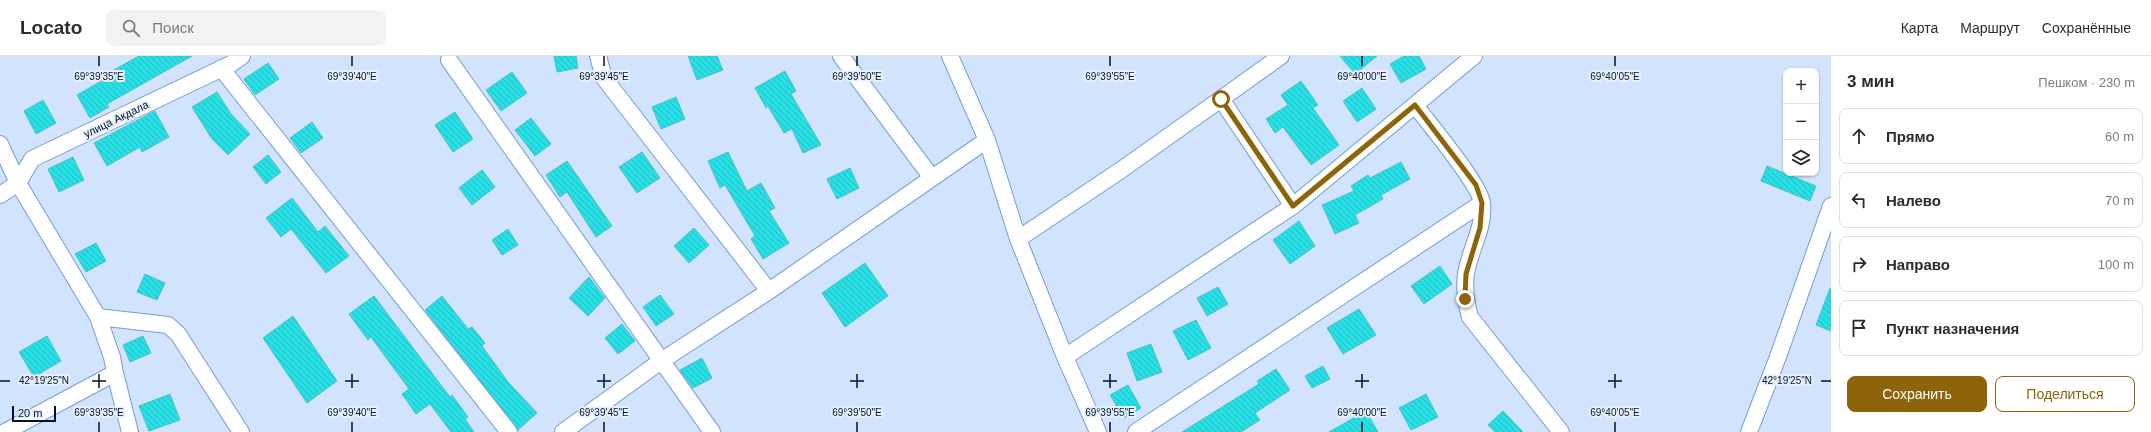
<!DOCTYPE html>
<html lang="ru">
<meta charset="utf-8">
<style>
body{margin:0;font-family:Helvetica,sans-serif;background:#f2f2f3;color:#2b2b33}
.controls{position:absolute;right:12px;top:12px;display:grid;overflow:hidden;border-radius:8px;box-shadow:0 1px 3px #0004}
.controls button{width:36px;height:36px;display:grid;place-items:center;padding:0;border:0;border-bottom:1px solid #e1e1e2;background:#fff;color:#2b2b33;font:20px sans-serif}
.scale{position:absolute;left:12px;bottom:10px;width:44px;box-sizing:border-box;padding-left:4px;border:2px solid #041229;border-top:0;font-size:11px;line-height:14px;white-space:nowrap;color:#041229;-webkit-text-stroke:3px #e7f0fe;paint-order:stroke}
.stop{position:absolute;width:12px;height:12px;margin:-9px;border:3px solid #8e640a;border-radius:50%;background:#fff}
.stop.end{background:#8e640a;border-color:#fff;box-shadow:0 1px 4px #0008}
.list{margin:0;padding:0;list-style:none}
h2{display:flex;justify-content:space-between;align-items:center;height:52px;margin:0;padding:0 16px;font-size:17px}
h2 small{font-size:13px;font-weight:400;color:#7c7c81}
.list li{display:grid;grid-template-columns:26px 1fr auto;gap:12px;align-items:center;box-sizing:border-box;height:56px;margin:0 8px 8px;padding:0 8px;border:1px solid #e1e1e2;border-radius:8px}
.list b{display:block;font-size:15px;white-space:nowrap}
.list em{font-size:13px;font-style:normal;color:#7c7c81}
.actions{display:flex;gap:8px;padding:12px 16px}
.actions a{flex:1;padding:9px 0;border:1px solid #8e640a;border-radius:8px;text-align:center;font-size:14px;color:#8e640a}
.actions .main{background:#8e640a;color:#fff}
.icon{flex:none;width:22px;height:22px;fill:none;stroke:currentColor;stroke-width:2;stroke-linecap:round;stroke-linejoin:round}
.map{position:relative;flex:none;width:1831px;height:376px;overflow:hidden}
header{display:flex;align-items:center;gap:24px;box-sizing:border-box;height:56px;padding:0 20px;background:#fff;border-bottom:1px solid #e1e1e2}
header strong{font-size:19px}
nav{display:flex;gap:22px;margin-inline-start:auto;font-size:14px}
.search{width:280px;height:36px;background:#f2f2f3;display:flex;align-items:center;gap:10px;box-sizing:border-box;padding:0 14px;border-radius:8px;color:#7c7c81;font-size:15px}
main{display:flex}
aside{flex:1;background:#fff}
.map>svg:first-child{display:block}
.building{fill:url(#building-back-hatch);stroke:#4dc1c6}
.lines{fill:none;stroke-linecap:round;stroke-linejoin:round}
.minor-casing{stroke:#739cda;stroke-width:18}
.minor{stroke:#fff;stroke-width:16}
.route{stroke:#8e640a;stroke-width:5}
.ticks{fill:none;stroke:#041229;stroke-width:1.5}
.labels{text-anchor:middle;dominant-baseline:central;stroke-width:4;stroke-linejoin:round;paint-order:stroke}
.street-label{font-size:11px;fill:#041229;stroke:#e7f0fe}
.ticks-label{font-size:10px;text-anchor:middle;fill:#041229;stroke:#e7f0fe;stroke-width:4;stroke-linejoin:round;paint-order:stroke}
</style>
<header>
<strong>Locato</strong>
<div class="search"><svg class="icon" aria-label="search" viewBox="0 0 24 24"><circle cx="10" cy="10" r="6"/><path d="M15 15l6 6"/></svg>Поиск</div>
<nav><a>Карта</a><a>Маршрут</a><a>Сохранённые</a></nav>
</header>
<main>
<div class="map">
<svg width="1831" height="376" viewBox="0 0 1831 376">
<defs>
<pattern id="building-back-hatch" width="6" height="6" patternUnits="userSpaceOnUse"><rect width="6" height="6" fill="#28dfe5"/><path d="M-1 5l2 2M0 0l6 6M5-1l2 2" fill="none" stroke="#22bec4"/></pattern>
</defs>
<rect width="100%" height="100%" fill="#d2e3fe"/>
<path class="building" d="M 139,0 L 192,0 L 107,48 L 109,51 L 90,62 L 77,39 L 105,23 L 103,20 Z
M 554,0 L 576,0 L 578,12 L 557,16 Z
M 688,0 L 717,0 L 723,14 L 697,24 Z
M 1340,0 L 1377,0 L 1355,18 Z
M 1404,0 L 1419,0 L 1426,13 L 1401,27 L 1390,8 Z
M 268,7 L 279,23 L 255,39 L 244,23 Z
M 785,15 L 796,35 L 791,38 L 821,89 L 803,97 L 792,73 L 784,77 L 768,50 L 766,52 L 755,32 Z
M 512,16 L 527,37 L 501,55 L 486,34 Z
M 1301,25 L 1318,49 L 1313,52 L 1339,89 L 1311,109 L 1283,71 L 1275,77 L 1266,63 L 1288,49 L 1281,39 Z
M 1362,32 L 1376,53 L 1357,66 L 1343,45 Z
M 217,36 L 231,58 L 250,78 L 228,99 L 212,83 L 192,51 Z
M 676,41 L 685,63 L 661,73 L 652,51 Z
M 43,44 L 56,67 L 36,78 L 24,55 Z
M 155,55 L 169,81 L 142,96 L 140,91 L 107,110 L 94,87 Z
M 455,56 L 473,83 L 453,96 L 435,69 Z
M 531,62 L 551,88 L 535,100 L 515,74 Z
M 312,66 L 323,82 L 301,97 L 290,82 Z
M 642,96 L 660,122 L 637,137 L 619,111 Z
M 728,96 L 747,135 L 761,127 L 775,152 L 769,155 L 789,187 L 763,203 L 751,183 L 755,180 L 725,129 L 720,132 L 708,105 Z
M 268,99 L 281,116 L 266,128 L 253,111 Z
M 73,101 L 84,124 L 59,136 L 48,113 Z
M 567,105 L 612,170 L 596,181 L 567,136 L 560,141 L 546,119 Z
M 1401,106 L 1410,123 L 1381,139 L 1383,143 L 1355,159 L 1359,167 L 1335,178 L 1322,149 L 1354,135 L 1351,130 L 1368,119 L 1370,122 Z
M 1767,110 L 1816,130 L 1810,145 L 1761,125 Z
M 850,112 L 859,132 L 837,143 L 827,123 Z
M 482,114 L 495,131 L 472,149 L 459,132 Z
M 292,142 L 318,176 L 325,170 L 349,200 L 326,217 L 291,173 L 281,181 L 266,162 Z
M 1299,165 L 1315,190 L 1290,208 L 1273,184 Z
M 694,172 L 709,189 L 689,207 L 674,190 Z
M 508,173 L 518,189 L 502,199 L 492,184 Z
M 96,187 L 106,205 L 86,216 L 75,198 Z
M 865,207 L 888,240 L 845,271 L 822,237 Z
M 1440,210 L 1452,228 L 1424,248 L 1411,230 Z
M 145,218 L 165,227 L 157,244 L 137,236 Z
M 589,221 L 605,242 L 588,260 L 569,242 Z
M 1218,231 L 1228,248 L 1207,260 L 1197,242 Z
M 1830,232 L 1831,232 L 1831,275 L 1816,269 Z
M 660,239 L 674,258 L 656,270 L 643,251 Z
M 374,240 L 450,341 L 452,339 L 468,361 L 465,363 L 474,376 L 451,376 L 430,348 L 416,358 L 402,338 L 409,333 L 371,281 L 368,284 L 349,258 Z
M 442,240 L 468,273 L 472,271 L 485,287 L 482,290 L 508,326 L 537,357 L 518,374 L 425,254 Z
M 1359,253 L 1376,279 L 1343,298 L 1327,272 Z
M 293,260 L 337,325 L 307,347 L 263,282 Z
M 1196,264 L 1211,292 L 1188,304 L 1173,275 Z
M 622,268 L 635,285 L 618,298 L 605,282 Z
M 47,280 L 61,305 L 34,321 L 19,296 Z
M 143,280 L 151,297 L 130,306 L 123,289 Z
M 1151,288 L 1162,316 L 1137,325 L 1127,297 Z
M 702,302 L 712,322 L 693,332 L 680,314 Z
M 1323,310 L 1330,323 L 1312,332 L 1305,320 Z
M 1276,313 L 1290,334 L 1255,357 L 1260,364 L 1241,376 L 1182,376 L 1259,328 L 1257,325 Z
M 1128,329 L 1141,352 L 1124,362 L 1110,339 Z
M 170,338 L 180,364 L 149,375 L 139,350 Z
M 1426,338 L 1438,361 L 1411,374 L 1399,352 Z
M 1366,355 L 1378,376 L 1329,376 Z
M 1503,355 L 1523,376 L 1495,376 L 1488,369 Z"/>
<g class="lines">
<defs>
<path id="minor" d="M 598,0 L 604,22 L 769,235
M 841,0 L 932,122
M 950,0 L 987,84 L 1018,183 L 1065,301 L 1098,376
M 1281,0 L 1221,43 L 1293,150
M 449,4 L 712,376
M 221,12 L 509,376
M 1415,49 C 1429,68 1480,128 1482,147 C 1485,172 1469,195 1466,218 C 1464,233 1466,247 1470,261 L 1561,376
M 0,88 L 18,127 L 98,261 L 112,301 L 115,317 L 5,376
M 0,139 L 18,127 L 32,103 L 231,8 L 242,0
M 1018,183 L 1121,114 L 1221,43
M 98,261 L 168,269 L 178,278 L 241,376
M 1065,301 L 1293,150 L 1474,0
M 115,317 L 130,376
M 563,376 L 661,305 L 769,235 L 987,84
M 1136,376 L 1482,147
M 1749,376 L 1779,298 L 1831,150"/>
</defs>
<use href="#minor" class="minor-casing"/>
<use href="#minor" class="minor"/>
</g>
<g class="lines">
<path class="route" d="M 1221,43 L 1293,150 L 1415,49 L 1476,129 L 1482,147 L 1480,172 L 1466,218 L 1465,243"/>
</g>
<path class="ticks" d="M 99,0 L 99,10M 352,0 L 352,10M 604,0 L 604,10M 857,0 L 857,10M 1110,0 L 1110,10M 1362,0 L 1362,10M 1615,0 L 1615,10M 99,318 L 99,332M 352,318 L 352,332M 604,318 L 604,332M 857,318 L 857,332M 1110,318 L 1110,332M 1362,318 L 1362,332M 1615,318 L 1615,332M 0,325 L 10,325M 92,325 L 106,325M 345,325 L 359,325M 597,325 L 611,325M 850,325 L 864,325M 1103,325 L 1117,325M 1355,325 L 1369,325M 1608,325 L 1622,325M 1821,325 L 1831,325M 99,366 L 99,376M 352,366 L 352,376M 604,366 L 604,376M 857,366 L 857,376M 1110,366 L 1110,376M 1362,366 L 1362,376M 1615,366 L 1615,376"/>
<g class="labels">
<g class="street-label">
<text transform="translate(116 63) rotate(-26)">улица Акдала</text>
</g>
</g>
<g class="ticks-label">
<text x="99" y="24">69°39'35"E</text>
<text x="352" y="24">69°39'40"E</text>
<text x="604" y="24">69°39'45"E</text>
<text x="857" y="24">69°39'50"E</text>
<text x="1110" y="24">69°39'55"E</text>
<text x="1362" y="24">69°40'00"E</text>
<text x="1615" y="24">69°40'05"E</text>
<text x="44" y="328">42°19'25"N</text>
<text x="1787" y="328">42°19'25"N</text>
<text x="99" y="360">69°39'35"E</text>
<text x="352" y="360">69°39'40"E</text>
<text x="604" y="360">69°39'45"E</text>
<text x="857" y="360">69°39'50"E</text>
<text x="1110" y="360">69°39'55"E</text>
<text x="1362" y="360">69°40'00"E</text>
<text x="1615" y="360">69°40'05"E</text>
</g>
</svg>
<div class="controls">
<button>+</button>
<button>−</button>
<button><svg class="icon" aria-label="layers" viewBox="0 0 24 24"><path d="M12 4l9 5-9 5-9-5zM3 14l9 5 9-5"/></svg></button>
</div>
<div class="scale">20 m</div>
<div class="stop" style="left:1221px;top:43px"></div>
<div class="stop end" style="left:1465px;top:243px"></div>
</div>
<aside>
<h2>3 мин<small>Пешком · 230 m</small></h2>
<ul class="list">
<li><svg class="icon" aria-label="ahead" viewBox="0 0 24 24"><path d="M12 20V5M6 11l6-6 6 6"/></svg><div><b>Прямо</b></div><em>60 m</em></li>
<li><svg class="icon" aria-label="left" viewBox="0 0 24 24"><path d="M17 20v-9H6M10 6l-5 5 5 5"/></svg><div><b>Налево</b></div><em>70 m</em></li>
<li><svg class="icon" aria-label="right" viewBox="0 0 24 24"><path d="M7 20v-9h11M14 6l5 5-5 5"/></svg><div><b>Направо</b></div><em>100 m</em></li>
<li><svg class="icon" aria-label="arrive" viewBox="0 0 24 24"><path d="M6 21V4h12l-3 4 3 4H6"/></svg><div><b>Пункт назначения</b></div></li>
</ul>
<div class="actions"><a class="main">Сохранить</a><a>Поделиться</a></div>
</aside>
</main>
